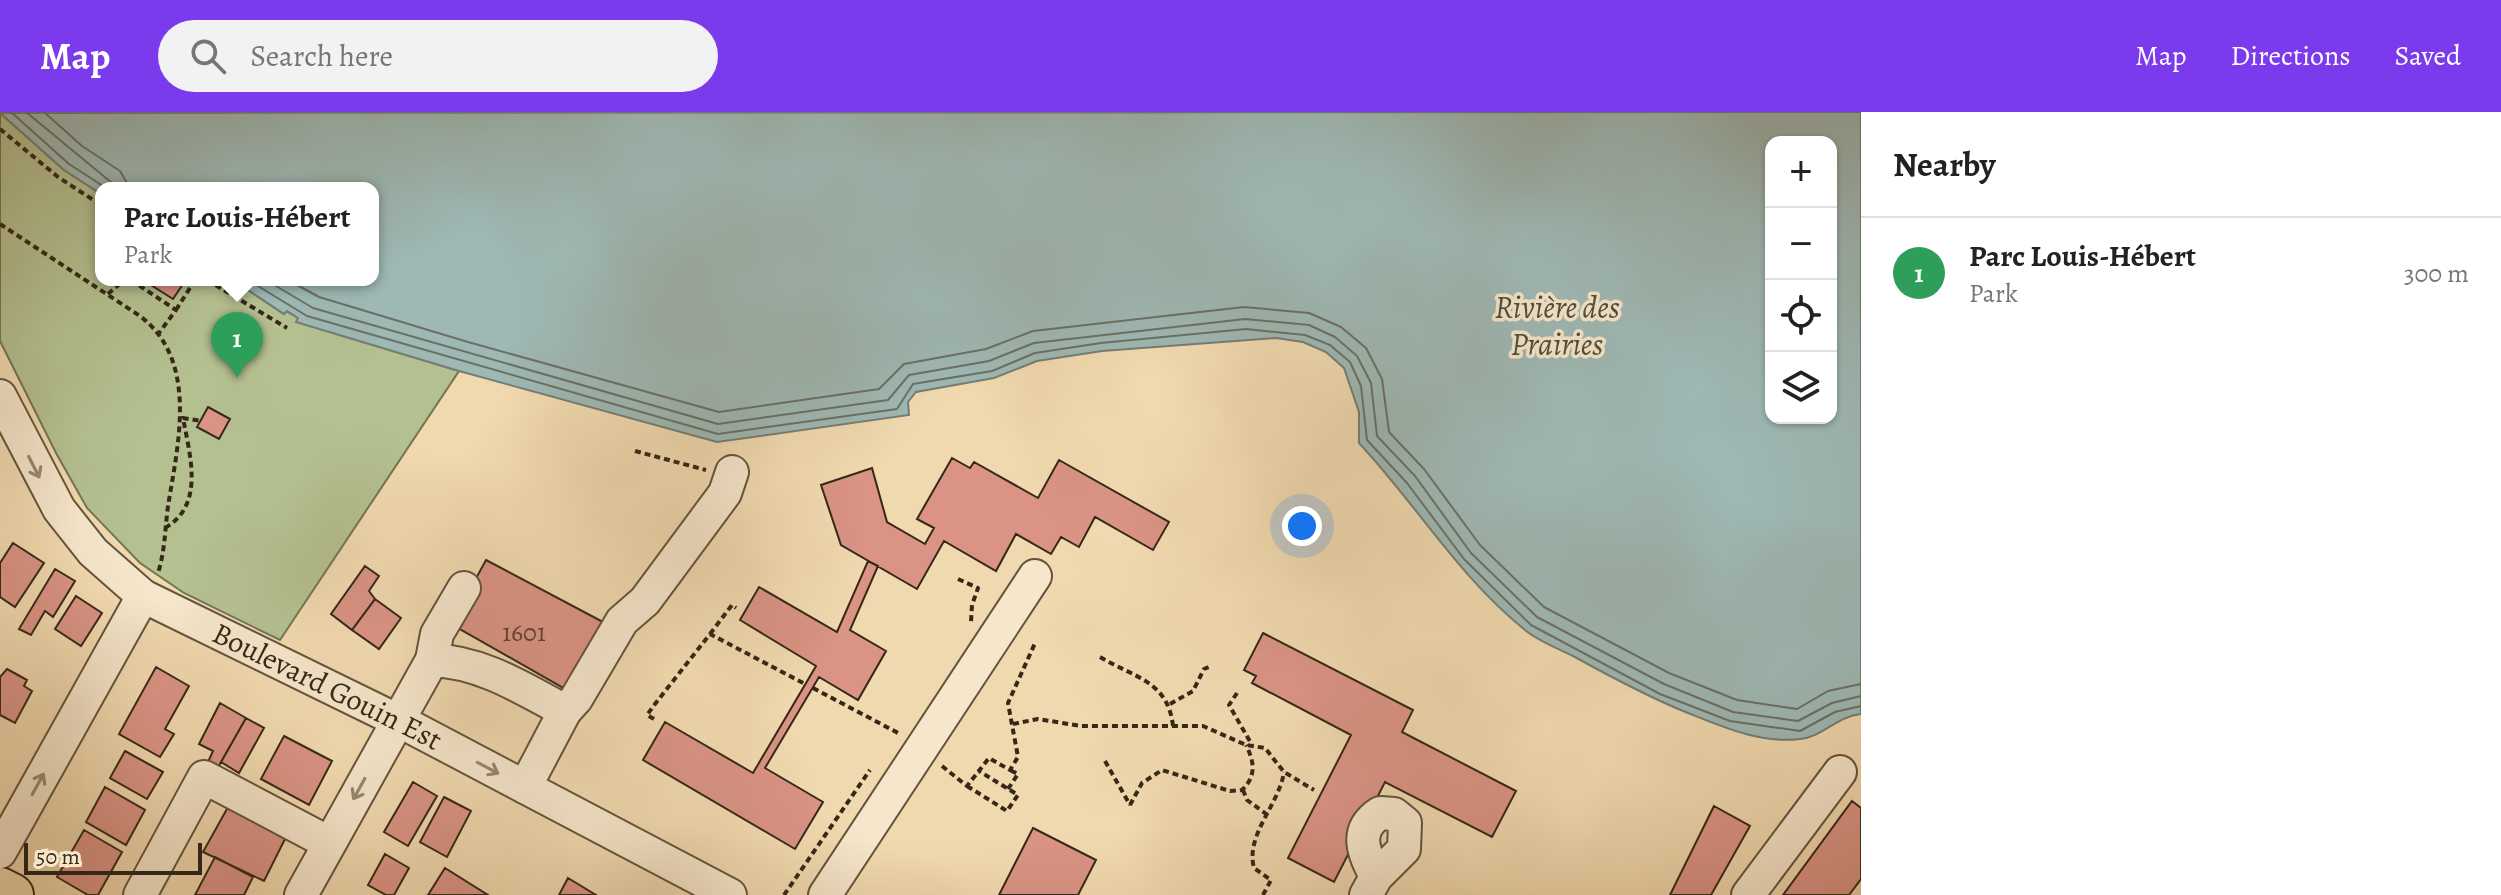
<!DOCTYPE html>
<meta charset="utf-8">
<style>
body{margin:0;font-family:Alegreya,serif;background:#f2f2f2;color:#222}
.controls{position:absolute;right:24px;top:24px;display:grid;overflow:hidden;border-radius:16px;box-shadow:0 2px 6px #0004}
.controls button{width:72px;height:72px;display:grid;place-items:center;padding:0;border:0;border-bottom:2px solid #e0e0e0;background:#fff;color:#222;font:40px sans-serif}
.scale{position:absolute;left:24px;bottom:20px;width:178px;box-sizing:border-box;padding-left:8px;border:4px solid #352817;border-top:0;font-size:22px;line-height:28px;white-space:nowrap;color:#352817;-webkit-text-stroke:6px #f6e6cb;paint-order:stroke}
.you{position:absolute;left:1302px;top:414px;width:28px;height:28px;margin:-20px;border:6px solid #fff;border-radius:50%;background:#1a73e8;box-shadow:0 0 0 12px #1a73e833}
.badge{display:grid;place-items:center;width:52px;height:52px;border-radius:50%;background:#7c3aed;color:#fff;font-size:26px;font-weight:700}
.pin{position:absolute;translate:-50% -66px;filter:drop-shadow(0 2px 4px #0008)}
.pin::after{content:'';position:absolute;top:42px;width:28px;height:24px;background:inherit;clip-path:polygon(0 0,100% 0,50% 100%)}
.popup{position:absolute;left:95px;top:70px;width:284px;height:104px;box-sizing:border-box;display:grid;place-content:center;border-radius:16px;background:#fff;filter:drop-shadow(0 2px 6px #0005);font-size:26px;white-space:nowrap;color:#767676}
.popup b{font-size:30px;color:#222}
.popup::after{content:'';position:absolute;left:50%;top:100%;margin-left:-16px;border:16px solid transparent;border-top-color:#fff}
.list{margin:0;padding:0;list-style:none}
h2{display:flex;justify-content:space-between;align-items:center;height:104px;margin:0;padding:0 32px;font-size:34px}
h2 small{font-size:26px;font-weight:400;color:#767676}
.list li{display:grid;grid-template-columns:52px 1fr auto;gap:24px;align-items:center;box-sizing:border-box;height:112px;padding:0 32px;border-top:2px solid #e0e0e0}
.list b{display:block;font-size:30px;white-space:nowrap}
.list p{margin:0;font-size:26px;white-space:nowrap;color:#767676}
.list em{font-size:26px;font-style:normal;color:#767676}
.icon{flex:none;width:44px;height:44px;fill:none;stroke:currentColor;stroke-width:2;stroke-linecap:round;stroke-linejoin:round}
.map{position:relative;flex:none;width:1861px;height:783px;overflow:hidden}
header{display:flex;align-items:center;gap:48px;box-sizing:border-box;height:112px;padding:0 40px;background:#7c3aed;color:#fff}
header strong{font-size:38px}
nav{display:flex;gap:44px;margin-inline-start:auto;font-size:28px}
.search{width:560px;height:72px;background:#f2f2f2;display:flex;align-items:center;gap:20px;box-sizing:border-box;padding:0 28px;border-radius:44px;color:#767676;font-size:30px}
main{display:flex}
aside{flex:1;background:#fff}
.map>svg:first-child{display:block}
.green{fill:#b4c090;stroke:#747454;stroke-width:2}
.water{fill:#9eb8b4;stroke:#747e75;stroke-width:2;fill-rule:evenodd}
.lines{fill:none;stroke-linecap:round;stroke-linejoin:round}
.shore{stroke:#6a7066;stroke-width:2}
.building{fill:#da9385;stroke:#352817;stroke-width:2}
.minor-casing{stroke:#64543d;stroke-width:36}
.major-casing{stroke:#352817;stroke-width:46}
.path{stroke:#352817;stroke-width:4;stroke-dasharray:6 4;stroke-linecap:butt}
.minor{stroke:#f6e6cb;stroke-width:32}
.major{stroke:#f1d9af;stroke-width:42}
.oneway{stroke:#968771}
.labels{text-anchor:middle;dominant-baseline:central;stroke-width:7;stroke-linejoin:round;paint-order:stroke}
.number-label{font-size:26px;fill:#5e4332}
.street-label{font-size:30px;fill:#352817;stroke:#f6e6cb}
.water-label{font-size:32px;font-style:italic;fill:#4f4c3e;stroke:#f6e6cb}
</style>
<header>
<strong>Map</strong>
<div class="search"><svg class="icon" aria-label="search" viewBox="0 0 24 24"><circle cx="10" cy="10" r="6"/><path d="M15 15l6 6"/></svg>Search here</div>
<nav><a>Map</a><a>Directions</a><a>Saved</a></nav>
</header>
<main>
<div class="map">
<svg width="1861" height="783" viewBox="0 0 1861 783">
<rect width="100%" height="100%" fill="#f1d9af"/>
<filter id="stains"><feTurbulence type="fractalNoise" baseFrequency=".0025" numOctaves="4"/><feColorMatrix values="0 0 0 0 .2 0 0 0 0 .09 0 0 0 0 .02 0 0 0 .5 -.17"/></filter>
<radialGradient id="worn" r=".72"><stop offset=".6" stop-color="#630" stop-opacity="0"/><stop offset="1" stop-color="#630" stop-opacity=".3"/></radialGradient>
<path class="green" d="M 0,1 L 64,58 L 101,82 L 101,168 L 233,168 L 284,202 L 286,199 L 298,206 L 297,210 L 459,259 L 280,528 L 184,481 L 140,451 L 87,396 L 56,341 L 0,229 Z"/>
<path class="water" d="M 1861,0 L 1861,602 C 1837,604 1823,625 1800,627 C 1761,632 1723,615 1688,601 C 1648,585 1611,565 1573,544 C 1557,536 1538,529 1525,518 C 1459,465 1416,392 1359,331 L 1359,300 L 1344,256 L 1326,240 L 1303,230 L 1276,226 L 1102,239 L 1037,249 L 994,266 L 916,280 L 908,290 L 909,303 L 717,330 L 459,259 L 296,210 L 298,206 L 287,199 L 284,202 L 233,168 L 373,168 L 373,76 L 101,76 L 101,82 L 64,58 L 0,1 ZM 1771,30 L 1831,30 L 1831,306 L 1771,306 Z"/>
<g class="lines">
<path class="shore" d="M 11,0 L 69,52 L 106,76
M 26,0 L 118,76
M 44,0 L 82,34 L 120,59 L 130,76
M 248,168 L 307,204 L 718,322 L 897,297 L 913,272 L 992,259 L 1035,241 L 1101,231 L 1246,217 L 1305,223 L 1330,233 L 1350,250 L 1361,274 L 1367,328 L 1407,371 L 1464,447 L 1531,513 L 1660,582 L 1730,609 L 1800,619 L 1835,600 L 1861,594
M 266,168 L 313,196 L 718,312 L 888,288 L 909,263 L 989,249 L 1034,231 L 1245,207 L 1309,213 L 1335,225 L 1357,244 L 1371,271 L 1377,324 L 1415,364 L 1471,441 L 1537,505 L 1664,572 L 1733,600 L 1798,609 L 1832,591 L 1861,584
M 288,168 L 319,185 L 468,230 L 719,300 L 879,277 L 904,252 L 986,237 L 1033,219 L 1244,195 L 1309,201 L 1341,215 L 1366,236 L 1382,267 L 1389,320 L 1424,357 L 1480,433 L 1544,495 L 1669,561 L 1737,588 L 1797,597 L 1828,579 L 1861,572"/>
</g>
<path class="building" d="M 143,168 L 184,168 L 185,169 L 173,187 Z
M 208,295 L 230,307 L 219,327 L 197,315 Z
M 952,346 L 970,356 L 974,350 L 1038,386 L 1059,348 L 1169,410 L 1153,438 L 1095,405 L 1079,435 L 1061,425 L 1051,442 L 1016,422 L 996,459 L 944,429 L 917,477 L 841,433 L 821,373 L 872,356 L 887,410 L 925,432 L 934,416 L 917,407 Z
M 13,431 L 44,451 L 15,495 L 0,485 L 0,451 Z
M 486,448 L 603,510 L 567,578 L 451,512 Z
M 868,449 L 878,454 L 850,518 L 886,539 L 858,588 L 819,565 L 765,656 L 823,690 L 795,737 L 643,648 L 665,610 L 753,661 L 816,554 L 740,508 L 759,475 L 837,520 Z
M 365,454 L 379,464 L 369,479 L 375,487 L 352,518 L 331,502 Z
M 55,457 L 75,469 L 53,505 L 45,499 L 31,523 L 19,517 Z
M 76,484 L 102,501 L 81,534 L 55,517 Z
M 375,487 L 401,506 L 379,537 L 352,518 Z
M 1263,521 L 1413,598 L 1402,620 L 1516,679 L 1492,725 L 1385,670 L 1334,770 L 1288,746 L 1351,623 L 1252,571 L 1256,564 L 1244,558 Z
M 156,555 L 189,574 L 165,617 L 174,622 L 160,645 L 119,622 Z
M 7,557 L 27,568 L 24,574 L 32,579 L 15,611 L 0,603 L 0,565 Z
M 220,591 L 246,606 L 216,659 L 208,650 L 213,639 L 199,632 Z
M 246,606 L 264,616 L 239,661 L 221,650 Z
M 284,624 L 332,649 L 309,693 L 261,667 Z
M 125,639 L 163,660 L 147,687 L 110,666 Z
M 413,670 L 437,684 L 408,734 L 384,720 Z
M 105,675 L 145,698 L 126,733 L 86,710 Z
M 444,685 L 471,699 L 447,745 L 420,730 Z
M 1852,689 L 1861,696 L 1861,767 L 1849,783 L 1783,783 Z
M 1714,694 L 1750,714 L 1711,783 L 1670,783 Z
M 228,695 L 286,725 L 264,769 L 203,740 Z
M 1033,716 L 1096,748 L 1078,783 L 999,783 Z
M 84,718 L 122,740 L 98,783 L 88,783 L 57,765 Z
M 385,742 L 409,756 L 394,783 L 386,783 L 368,773 Z
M 215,745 L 253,765 L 244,783 L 195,783 Z
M 445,756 L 488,783 L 428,783 Z
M 568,766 L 596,783 L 559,783 Z"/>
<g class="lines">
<defs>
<g id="minor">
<path id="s1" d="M 0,284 L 59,397 L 93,440 L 143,484 L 413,616 L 730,783"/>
<path d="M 432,548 L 437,522 L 464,476"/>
<path d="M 565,599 L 576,587 L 622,509 L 645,489 L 725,381 L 732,360"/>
<path d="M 0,740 L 143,484"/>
<path d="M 140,783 L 204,665 L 329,731"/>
<path d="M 301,783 L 432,548 C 482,550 522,576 565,599 L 525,675"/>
<path d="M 825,783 L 1035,464"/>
<path d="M 1366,783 L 1376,765 L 1404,737 L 1405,711 L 1394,702 L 1380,701 C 1353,719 1364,741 1376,765"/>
<path d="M 1748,783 L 1840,660"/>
</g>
<path id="major" d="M 0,777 L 12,783"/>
</defs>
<use href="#minor" class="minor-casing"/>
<use href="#major" class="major-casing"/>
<path class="path" d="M 0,17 L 58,65 L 101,93
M 0,112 L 140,204 C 199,249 178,332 168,394 C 165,417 165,439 158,461
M 131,168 L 176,198 L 159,221
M 207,168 L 287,216
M 108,182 L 124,168
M 176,198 L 195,168
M 635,339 L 706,358
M 165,416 C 205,393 190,344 183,306 L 201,309
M 958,467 L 978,476 L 972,493 L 971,510
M 710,522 L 732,493 L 736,496
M 1100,545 C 1135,566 1168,569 1173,614
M 813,576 L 900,622
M 1237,581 L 1229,593 L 1252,633
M 1170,592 L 1193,579 L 1204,557 L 1211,554
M 654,607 L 647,603 L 655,592 L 710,522 L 805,572
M 1013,612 L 1038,607 L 1081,614 L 1203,614 L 1246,633 L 1265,636 L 1284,660 L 1314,678
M 1105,649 L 1130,693
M 942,654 L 967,674 L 989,646 L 1010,658 L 1018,645 L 1008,591 L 1036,529
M 967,674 L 1007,699 L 1018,683 L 979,659
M 1008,677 L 1018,662 L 1010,658
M 1243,678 L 1247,688 L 1269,704
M 1130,693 L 1142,671 L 1162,658 L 1230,679 L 1242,678 C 1257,664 1254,649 1246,633
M 784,783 L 870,658
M 1263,783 L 1271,768 L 1254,756 C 1245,723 1279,693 1284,660"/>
<use href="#minor" class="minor"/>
<use href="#major" class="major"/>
</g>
<defs><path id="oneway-shaft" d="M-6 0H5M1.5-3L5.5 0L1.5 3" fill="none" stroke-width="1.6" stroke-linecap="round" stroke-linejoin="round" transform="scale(2)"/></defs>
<g class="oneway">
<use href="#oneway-shaft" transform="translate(34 355) rotate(63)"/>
<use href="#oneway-shaft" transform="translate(488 656) rotate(28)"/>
<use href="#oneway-shaft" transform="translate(38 672) rotate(-61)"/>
<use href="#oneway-shaft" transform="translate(359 677) rotate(119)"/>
</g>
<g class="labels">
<g class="number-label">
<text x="524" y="520">1601</text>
</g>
<g class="street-label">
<text stroke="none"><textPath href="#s1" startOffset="454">Boulevard Gouin Est</textPath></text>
</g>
<g class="water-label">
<text x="1557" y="195">Rivière des<tspan x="1557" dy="37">Prairies</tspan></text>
</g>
</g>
<rect width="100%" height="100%" filter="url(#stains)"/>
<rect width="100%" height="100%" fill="url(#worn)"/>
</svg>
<div class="controls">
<button>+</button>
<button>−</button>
<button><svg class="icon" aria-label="locate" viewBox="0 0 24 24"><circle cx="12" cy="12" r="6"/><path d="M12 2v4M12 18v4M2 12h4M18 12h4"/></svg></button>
<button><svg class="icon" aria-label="layers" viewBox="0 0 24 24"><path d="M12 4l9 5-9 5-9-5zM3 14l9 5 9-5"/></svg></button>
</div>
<div class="scale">50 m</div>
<div class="you"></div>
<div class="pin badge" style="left:237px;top:266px;background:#2e9e5b">1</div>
<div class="popup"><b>Parc Louis-Hébert</b>Park</div>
</div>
<aside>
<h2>Nearby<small></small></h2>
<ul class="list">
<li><span class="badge" style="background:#2e9e5b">1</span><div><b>Parc Louis-Hébert</b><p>Park</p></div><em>300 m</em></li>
</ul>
</aside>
</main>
